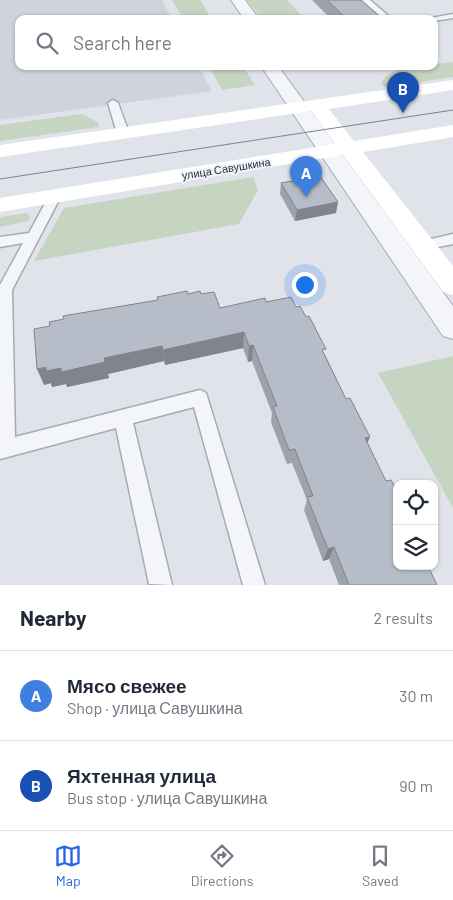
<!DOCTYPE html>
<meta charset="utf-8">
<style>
body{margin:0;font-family:Barlow,sans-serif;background:#f6f6f7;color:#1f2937}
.controls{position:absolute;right:15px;bottom:15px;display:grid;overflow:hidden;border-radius:10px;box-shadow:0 1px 4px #0004}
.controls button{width:45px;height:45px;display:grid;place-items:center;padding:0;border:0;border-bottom:1px solid #e0e1e3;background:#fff;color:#1f2937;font:25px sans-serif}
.you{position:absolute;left:304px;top:284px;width:18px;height:18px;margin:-12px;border:4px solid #fff;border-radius:50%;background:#1a73e8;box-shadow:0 0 0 8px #1a73e833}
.badge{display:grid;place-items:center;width:32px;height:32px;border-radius:50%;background:#2563eb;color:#fff;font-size:16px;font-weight:700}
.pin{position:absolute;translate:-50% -41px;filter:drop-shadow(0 1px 2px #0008)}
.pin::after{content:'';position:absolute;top:26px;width:18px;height:15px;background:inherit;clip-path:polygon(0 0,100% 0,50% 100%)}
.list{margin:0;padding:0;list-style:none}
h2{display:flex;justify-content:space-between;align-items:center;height:65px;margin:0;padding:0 20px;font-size:21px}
h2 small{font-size:16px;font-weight:400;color:#747a83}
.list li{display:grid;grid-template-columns:32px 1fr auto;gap:15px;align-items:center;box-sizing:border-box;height:90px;padding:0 20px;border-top:1px solid #e0e1e3}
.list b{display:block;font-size:19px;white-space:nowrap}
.list p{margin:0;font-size:16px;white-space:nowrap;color:#747a83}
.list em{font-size:16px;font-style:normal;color:#747a83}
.icon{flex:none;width:28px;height:28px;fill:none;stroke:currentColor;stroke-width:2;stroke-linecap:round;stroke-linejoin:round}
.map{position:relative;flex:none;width:453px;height:585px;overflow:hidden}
.search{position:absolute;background:#fff;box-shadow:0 1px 4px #0004;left:15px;right:15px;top:15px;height:55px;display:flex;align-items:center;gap:12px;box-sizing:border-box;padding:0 18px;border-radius:10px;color:#747a83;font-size:19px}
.sheet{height:245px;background:#fff}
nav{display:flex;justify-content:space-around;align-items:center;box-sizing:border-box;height:70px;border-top:1px solid #e0e1e3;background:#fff;font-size:14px;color:#747a83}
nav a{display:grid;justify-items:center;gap:2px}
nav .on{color:#2563eb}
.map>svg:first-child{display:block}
.built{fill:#ced3dc}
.green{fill:#c5d5c1}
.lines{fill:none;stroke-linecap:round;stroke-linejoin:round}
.service-casing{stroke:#a5abb5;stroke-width:3}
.tertiary-casing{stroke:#a5abb5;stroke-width:2}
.service{fill:#f3f5f8;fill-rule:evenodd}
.tertiary{fill:#f3f5f8;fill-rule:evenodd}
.secondary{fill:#fff;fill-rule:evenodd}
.tram{stroke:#788395;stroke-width:1}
.wall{fill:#9da3ac}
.shaded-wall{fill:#80848c}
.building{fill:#b7bdc8;stroke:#80848c}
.labels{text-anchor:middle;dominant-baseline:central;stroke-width:4;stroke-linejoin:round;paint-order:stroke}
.far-street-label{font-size:11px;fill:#273143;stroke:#f0f3f7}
</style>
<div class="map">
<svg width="453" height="585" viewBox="0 0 453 585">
<rect width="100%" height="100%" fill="#e0e4ea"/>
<path class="built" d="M 0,0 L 162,0 L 172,19 L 19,19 L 19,66 L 198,66 L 212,91 L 0,120 Z"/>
<path class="green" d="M 172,0 L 200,0 L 212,19 L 183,19 Z
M 247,0 L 287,0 L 302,16 L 262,19 Z
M 453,62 L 453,77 L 385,87 L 381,83 C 391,65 417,66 434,66 L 434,64 Z
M 209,66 L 243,66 L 255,85 L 222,90 Z
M 82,114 L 97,122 L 99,127 L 0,141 L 0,125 Z
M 253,177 L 258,190 L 239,224 L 34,261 L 64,208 Z
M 27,213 L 30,216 L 28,221 L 0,227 L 0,217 Z
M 453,356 L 453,508 L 378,373 Z"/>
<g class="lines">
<defs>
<path id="service" d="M 361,0 L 370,0 L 392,19 L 383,19 Z
M 453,14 L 453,18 L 434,21 L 434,19 L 425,19 Z
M 113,100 L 118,103 L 129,133 L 127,135 L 123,136 L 117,133 L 108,103 Z
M 55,192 L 61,196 L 12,290 L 15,437 L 200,390 L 206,393 L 265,585 L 243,585 L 194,407 L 133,423 L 172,585 L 149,584 L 116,428 L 0,459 L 0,285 L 23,243 L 0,247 L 0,237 L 29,233 L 49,196 Z
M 453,234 L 453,244 L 423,250 L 418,248 L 416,245 L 418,242 Z"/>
<path id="tertiary" d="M 231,0 L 245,0 L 259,19 L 244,19 Z
M 261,66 L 278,66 L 453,306 L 453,339 L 443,336 Z"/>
</defs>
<use href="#service" class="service-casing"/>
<use href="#tertiary" class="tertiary-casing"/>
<use href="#service" class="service"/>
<use href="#tertiary" class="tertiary"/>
<path class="secondary" d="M 453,80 L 453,90 L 329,109 L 354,141 L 453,125 L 453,137 L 363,152 L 453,266 L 453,295 L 443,292 L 343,155 L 0,212 L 0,198 L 335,144 L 311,111 L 0,157 L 0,145 Z"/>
<path class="tram" d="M 0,179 L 453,110"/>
</g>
<path class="wall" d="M 312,0 L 361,0 L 383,19 L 331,19 Z
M 281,183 L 336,213 L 295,221 L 280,194 Z
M 188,294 L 201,294 L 220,308 L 266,302 L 296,307 L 325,355 L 367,443 L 397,566 L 437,585 L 339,585 L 329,559 L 323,561 L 304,510 L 307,500 L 292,463 L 287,464 L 271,422 L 272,413 L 252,361 L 248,362 L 243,348 L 165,365 L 164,361 L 108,374 L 109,378 L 67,387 L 66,384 L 52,387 L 51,383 L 44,385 L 158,300 L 157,297 Z"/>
<path class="shaded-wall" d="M 338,202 L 336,213 L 295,221 L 297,210 Z
M 244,332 L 243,348 L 165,365 L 163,350 Z
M 253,345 L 252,361 L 248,362 L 249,346 Z
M 162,346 L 164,361 L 108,374 L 109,378 L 67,387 L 66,384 L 52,387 L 51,383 L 44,385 L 37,369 L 104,358 Z
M 370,437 L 364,451 L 365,438 Z
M 334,547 L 329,559 L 323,561 L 328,549 Z"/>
<path class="building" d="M 327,0 L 361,0 L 383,19 L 347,19 Z
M 320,176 L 338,202 L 297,210 L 281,183 Z
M 187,291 L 188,294 L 200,291 L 201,294 L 214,292 L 220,308 L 265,298 L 266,302 L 291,297 L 296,307 L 300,306 L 306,317 L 309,316 L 326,349 L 322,350 L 346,399 L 350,398 L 370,437 L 365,438 L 386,481 L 391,480 L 397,491 L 397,566 L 428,566 L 437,585 L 349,585 L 334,547 L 328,549 L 307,497 L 313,496 L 295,449 L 289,450 L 273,407 L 277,406 L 253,345 L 249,346 L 244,332 L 163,350 L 162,346 L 104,358 L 105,362 L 61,372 L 61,368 L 46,371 L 46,367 L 37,369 L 34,329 L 50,326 L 49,322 L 64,319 L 63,316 L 158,300 L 157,297 Z"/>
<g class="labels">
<g class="far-street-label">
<text transform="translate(226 168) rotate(-9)">улица Савушкина</text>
</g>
</g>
</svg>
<div class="controls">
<button><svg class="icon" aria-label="locate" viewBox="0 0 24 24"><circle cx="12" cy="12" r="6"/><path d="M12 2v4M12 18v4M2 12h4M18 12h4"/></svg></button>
<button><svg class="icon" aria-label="layers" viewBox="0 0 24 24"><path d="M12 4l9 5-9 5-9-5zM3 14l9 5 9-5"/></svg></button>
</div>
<div class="you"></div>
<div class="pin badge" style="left:306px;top:197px;background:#3f7fe0">A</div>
<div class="pin badge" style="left:403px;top:113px;background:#1a4fb4">B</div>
<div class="search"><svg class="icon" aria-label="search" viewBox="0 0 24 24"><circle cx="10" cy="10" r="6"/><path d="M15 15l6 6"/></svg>Search here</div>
</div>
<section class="sheet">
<h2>Nearby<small>2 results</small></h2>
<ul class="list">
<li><span class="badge" style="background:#3f7fe0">A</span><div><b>Мясо свежее</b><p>Shop · улица Савушкина</p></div><em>30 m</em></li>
<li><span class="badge" style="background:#1a4fb4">B</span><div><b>Яхтенная улица</b><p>Bus stop · улица Савушкина</p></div><em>90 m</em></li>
</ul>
</section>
<nav>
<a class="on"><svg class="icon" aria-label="map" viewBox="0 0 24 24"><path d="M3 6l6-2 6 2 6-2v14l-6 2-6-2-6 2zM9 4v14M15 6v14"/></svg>Map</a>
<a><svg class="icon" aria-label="directions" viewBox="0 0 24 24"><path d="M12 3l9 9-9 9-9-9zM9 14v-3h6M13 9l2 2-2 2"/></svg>Directions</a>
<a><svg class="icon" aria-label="saved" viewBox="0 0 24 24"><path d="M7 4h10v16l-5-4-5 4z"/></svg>Saved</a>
</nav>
